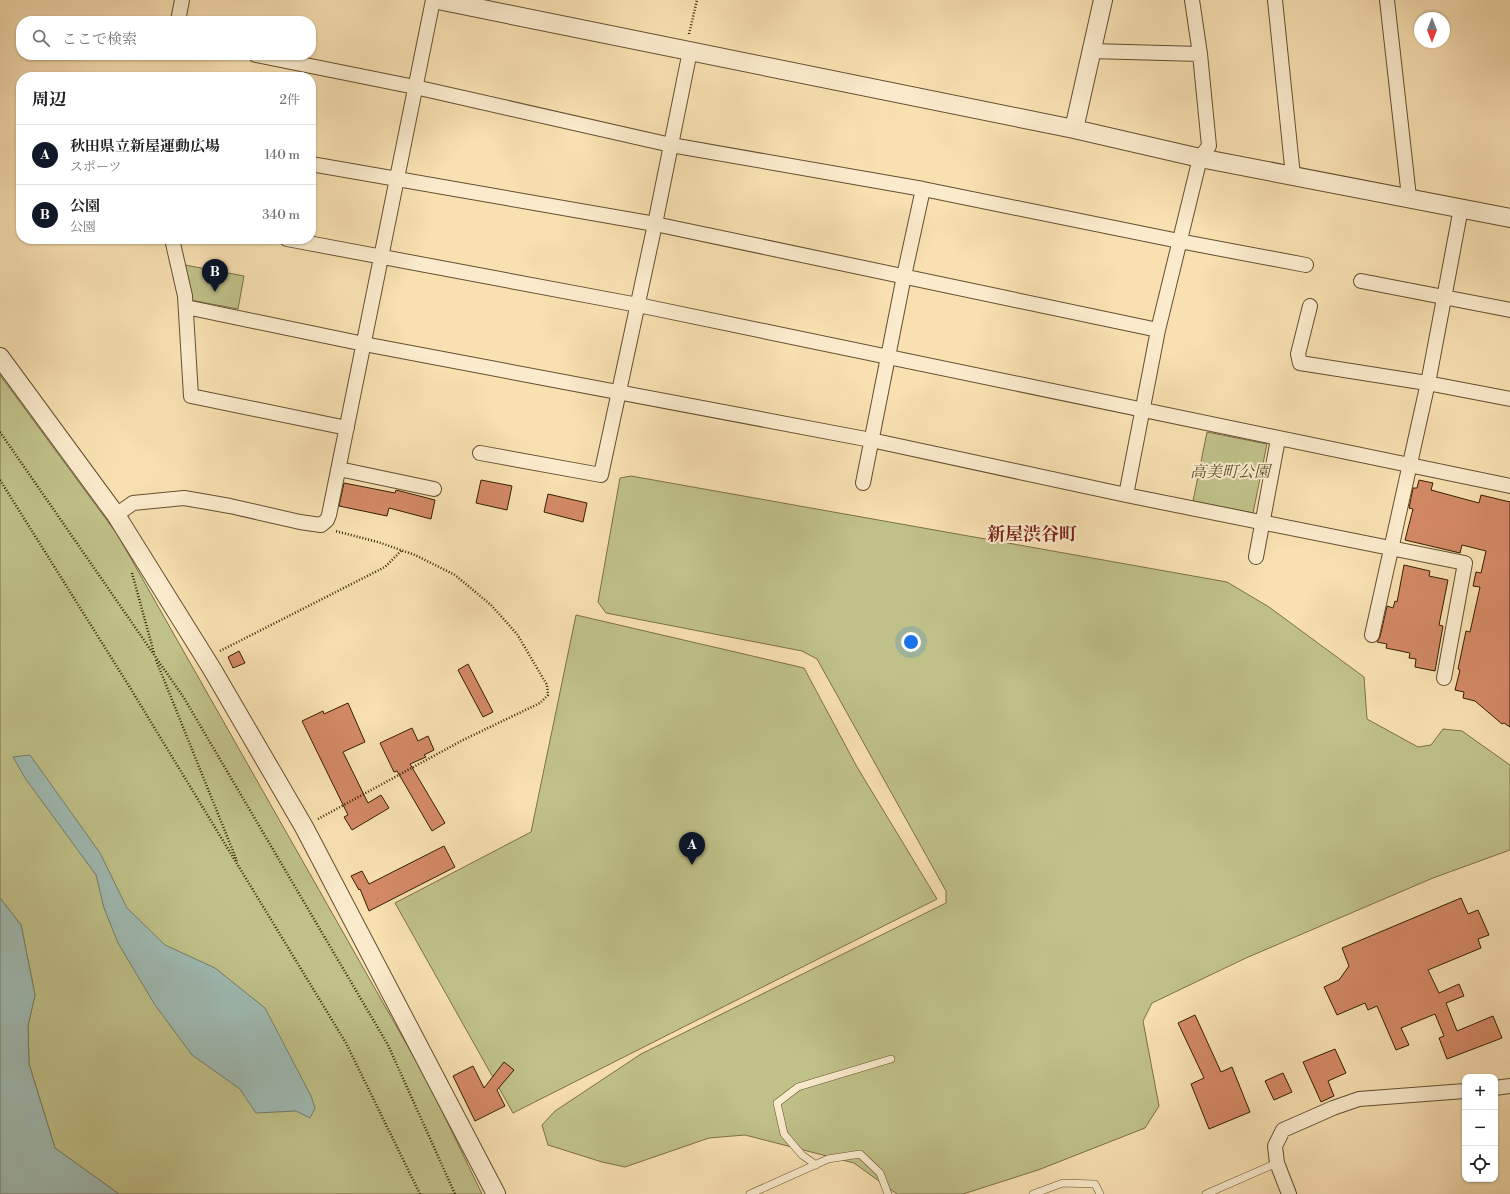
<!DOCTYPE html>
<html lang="ja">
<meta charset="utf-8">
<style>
body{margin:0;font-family:"Libre Bodoni","Noto Serif JP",serif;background:#f6f6f6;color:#202124}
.controls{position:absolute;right:12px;bottom:12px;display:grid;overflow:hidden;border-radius:8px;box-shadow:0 1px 3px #0004}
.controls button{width:36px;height:36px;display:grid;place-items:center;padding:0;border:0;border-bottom:1px solid #e0e0e0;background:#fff;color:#202124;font:20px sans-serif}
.compass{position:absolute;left:1414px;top:12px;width:36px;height:36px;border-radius:50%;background:#fff;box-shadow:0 1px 3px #0004;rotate:180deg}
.you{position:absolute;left:911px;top:642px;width:14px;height:14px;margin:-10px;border:3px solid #fff;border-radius:50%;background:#1a73e8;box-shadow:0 0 0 6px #1a73e833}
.badge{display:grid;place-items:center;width:26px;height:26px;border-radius:50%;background:#111827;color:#fff;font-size:13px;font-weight:700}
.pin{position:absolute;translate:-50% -33px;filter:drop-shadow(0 1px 2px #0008)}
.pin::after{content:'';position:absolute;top:21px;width:14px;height:12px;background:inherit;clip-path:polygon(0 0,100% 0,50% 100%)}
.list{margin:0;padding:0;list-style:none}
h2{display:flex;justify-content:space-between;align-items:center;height:52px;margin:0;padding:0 16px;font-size:17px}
h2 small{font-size:13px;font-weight:400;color:#757577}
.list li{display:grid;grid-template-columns:26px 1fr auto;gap:12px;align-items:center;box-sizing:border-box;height:60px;padding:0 16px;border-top:1px solid #e0e0e0}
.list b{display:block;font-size:15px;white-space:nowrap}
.list p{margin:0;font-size:13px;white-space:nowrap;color:#757577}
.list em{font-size:13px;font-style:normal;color:#757577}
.icon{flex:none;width:22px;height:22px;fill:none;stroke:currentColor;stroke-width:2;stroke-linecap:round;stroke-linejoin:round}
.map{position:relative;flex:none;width:1510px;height:1194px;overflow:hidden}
.search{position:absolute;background:#fff;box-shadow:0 1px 3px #0004;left:16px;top:16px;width:300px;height:44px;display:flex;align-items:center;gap:10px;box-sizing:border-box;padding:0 14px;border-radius:16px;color:#757577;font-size:15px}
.panel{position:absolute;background:#fff;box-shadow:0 1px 3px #0004;left:16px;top:72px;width:300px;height:172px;border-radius:16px}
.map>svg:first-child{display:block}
.green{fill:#c0c189;stroke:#7a7046}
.water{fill:#9fbbb3;stroke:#747d6c}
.building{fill:#d48966;stroke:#331f02}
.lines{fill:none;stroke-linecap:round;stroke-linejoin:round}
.service-casing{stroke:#644f2e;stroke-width:8}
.minor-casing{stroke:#644f2e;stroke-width:16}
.tertiary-casing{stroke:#644f2e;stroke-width:20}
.path{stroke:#331f02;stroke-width:2.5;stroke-dasharray:1 2;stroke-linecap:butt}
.service{stroke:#faebcc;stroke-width:7}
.minor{stroke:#faebcc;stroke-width:14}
.tertiary{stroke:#faebcc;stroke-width:18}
.labels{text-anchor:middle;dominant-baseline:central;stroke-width:4;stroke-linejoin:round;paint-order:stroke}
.park-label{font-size:16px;font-style:italic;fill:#5d502a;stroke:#faebcc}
.quarter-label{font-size:18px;font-weight:bold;fill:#7a1f14;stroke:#faebcc}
</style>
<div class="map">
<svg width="1510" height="1194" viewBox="0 0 1510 1194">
<rect width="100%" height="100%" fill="#f8e0b1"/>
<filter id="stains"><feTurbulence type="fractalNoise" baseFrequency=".005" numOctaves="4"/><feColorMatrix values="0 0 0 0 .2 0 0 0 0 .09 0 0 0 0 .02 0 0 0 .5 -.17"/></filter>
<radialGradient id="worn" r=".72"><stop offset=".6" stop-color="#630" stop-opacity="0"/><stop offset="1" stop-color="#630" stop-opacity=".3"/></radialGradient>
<path class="green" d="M 185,265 L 244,276 L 238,309 L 190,300 Z
M 0,375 L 117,534 L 428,1082 L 482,1194 L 119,1194 L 55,1148 L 29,1064 L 28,1026 L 35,995 L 21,925 L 0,898 Z
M 1207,432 L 1267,444 L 1253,513 L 1193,501 Z
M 631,476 L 1227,582 L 1269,607 L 1364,677 L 1367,719 L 1418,747 L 1431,745 L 1443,729 L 1462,731 L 1510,765 L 1510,850 L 1433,878 L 1246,958 L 1152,1003 L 1143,1021 L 1159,1106 L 1145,1128 L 1038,1170 L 963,1194 L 897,1194 L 854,1163 L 745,1135 L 709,1138 L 625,1167 L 602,1162 L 548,1145 L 542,1125 L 555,1111 L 641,1054 L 946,903 L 946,891 L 817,659 L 802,651 L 606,613 L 598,602 L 620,478 Z
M 576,615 L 804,668 L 857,767 L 937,899 L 513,1113 L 395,903 L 531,832 Z"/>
<path class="water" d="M 30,755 L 100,853 L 127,908 L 165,945 L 215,968 L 265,1008 L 311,1096 L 315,1108 L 310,1118 L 296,1111 L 256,1113 L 240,1089 L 192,1055 L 155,1005 L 118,943 L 104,908 L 96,875 L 25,778 L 13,757 Z
M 0,898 L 21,925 L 35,995 L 28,1026 L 29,1064 L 55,1148 L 119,1194 L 0,1194 Z"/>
<path class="building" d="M 481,480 L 512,486 L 507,510 L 476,503 Z
M 1419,480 L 1433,483 L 1431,490 L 1479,503 L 1481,495 L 1510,502 L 1510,727 L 1504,723 L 1502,724 L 1475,701 L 1463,698 L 1464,692 L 1455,690 L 1460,670 L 1458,669 L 1466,631 L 1470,632 L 1480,587 L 1473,586 L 1476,572 L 1481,573 L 1486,551 L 1462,545 L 1460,553 L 1405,540 L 1413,509 L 1409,508 L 1413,488 L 1417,488 Z
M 344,483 L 395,493 L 396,490 L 435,500 L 431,519 L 389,508 L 387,516 L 339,506 Z
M 548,494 L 587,503 L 583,522 L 544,512 Z
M 1404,565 L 1430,571 L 1429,576 L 1448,580 L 1439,625 L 1443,626 L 1435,671 L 1415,667 L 1416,659 L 1409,658 L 1410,653 L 1386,648 L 1387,644 L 1377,642 L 1380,637 L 1387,606 L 1393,608 L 1395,601 L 1397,602 Z
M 239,651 L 245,663 L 233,668 L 228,657 Z
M 468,664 L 493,712 L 483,717 L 458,670 Z
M 348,703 L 365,742 L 343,752 L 368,803 L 381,795 L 389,808 L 352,830 L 344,817 L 348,815 L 302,721 L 323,711 L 324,714 Z
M 412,728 L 418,741 L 428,736 L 434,750 L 424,755 L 426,757 L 410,764 L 445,823 L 432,831 L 397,771 L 394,772 L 380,743 Z
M 444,846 L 455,867 L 369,911 L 360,889 L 359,890 L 351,876 L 362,871 L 369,884 Z
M 1461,898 L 1468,914 L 1478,910 L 1489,935 L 1478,939 L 1481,948 L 1428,970 L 1439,993 L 1459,984 L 1464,996 L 1446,1003 L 1457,1031 L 1493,1016 L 1502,1038 L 1447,1059 L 1439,1038 L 1444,1036 L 1435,1014 L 1401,1028 L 1409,1045 L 1396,1050 L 1377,1006 L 1368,1010 L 1365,1003 L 1337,1015 L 1324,987 L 1339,980 L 1349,966 L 1342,948 Z
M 1195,1015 L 1221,1072 L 1232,1067 L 1250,1112 L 1209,1129 L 1191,1084 L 1204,1078 L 1178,1023 Z
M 1335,1049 L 1346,1073 L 1328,1081 L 1334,1096 L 1321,1102 L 1303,1062 Z
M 504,1062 L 514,1070 L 497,1090 L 505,1106 L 475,1121 L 453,1076 L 473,1066 L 484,1088 Z
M 1283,1073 L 1292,1092 L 1274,1100 L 1265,1081 Z"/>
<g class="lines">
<defs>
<path id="service" d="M 816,1165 L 802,1155 L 784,1134 L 777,1103 L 798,1087 L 891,1059
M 750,1194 L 828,1159 L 860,1154 L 880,1173 L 888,1194
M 1033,1194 L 1063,1183 L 1095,1184 L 1100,1194
M 1206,1194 L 1277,1163"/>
<path id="minor" d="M 1275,0 L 1293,176
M 1387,0 L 1409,197
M 178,21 L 182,0
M 1091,51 L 1200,54
M 256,55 L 415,87 L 671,145 L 923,189 L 1179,241 L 1306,265
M 311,164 L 655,224 L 1158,330
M 172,239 L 185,296 L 191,396 L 347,428
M 287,239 L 638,305 L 1510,486
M 1361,281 L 1510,310
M 1310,306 L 1298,354 L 1300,363 L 1427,383 L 1510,399
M 186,307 L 364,344 L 871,440 L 1126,495 L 1465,563 L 1444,678
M 480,453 L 601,475 L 655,224 L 690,51
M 339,469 L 434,489
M 863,483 L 904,276 L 923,189
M 1126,495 L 1158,330 L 1200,158 L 1209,146 L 1200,54 L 1192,0
M 116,515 L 133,503 L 184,498 L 230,506 L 300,522 L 321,525 L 327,520 L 329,515 L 433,0
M 1256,557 L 1278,439
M 1372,635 L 1429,378 L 1461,208
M 1495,1088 L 1510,1086
M 1289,1194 L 1277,1163 L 1275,1146 L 1283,1130 L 1333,1108 L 1359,1099 L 1465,1091"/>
<path id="tertiary" d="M 438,0 L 1074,129 L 1200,158 L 1510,218
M 1074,129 L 1103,0
M 0,357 L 116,515 L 212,669 L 304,827 L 496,1194"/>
</defs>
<use href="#service" class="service-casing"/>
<use href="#minor" class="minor-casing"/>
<use href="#tertiary" class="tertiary-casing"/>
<path class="path" d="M 689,34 L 697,0
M 0,432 L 184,698 L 388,1045 L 455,1194
M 0,480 L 129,686 L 346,1043 L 420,1194
M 132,573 L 154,653
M 220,651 L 385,567 L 402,550
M 156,660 L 237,861
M 318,819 L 463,740 L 540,703 L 548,695 L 547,685 L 517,634 L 491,605 L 455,575 L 415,555 L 378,542 L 335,531"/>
<use href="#service" class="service"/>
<use href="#minor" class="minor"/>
<use href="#tertiary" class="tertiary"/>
</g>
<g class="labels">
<g class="park-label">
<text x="1230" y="472">高美町公園</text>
</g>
<g class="quarter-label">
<text x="1032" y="534">新屋渋谷町</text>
</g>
</g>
<rect width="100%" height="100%" filter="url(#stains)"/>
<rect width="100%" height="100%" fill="url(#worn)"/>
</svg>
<div class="controls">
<button>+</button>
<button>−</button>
<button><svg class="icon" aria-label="locate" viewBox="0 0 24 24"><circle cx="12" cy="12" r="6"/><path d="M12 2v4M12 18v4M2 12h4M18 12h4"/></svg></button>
</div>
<svg class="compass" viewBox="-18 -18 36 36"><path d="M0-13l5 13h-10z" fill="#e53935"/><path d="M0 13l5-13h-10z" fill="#757577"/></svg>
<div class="you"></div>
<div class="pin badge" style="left:692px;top:865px">A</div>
<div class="pin badge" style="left:215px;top:292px">B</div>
<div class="search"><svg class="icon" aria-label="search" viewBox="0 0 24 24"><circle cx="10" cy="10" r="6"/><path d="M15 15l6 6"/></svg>ここで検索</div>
<section class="panel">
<h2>周辺<small>2件</small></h2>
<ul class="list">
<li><span class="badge">A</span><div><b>秋田県立新屋運動広場</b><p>スポーツ</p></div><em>140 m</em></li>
<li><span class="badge">B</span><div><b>公園</b><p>公園</p></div><em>340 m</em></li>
</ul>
</section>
</div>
